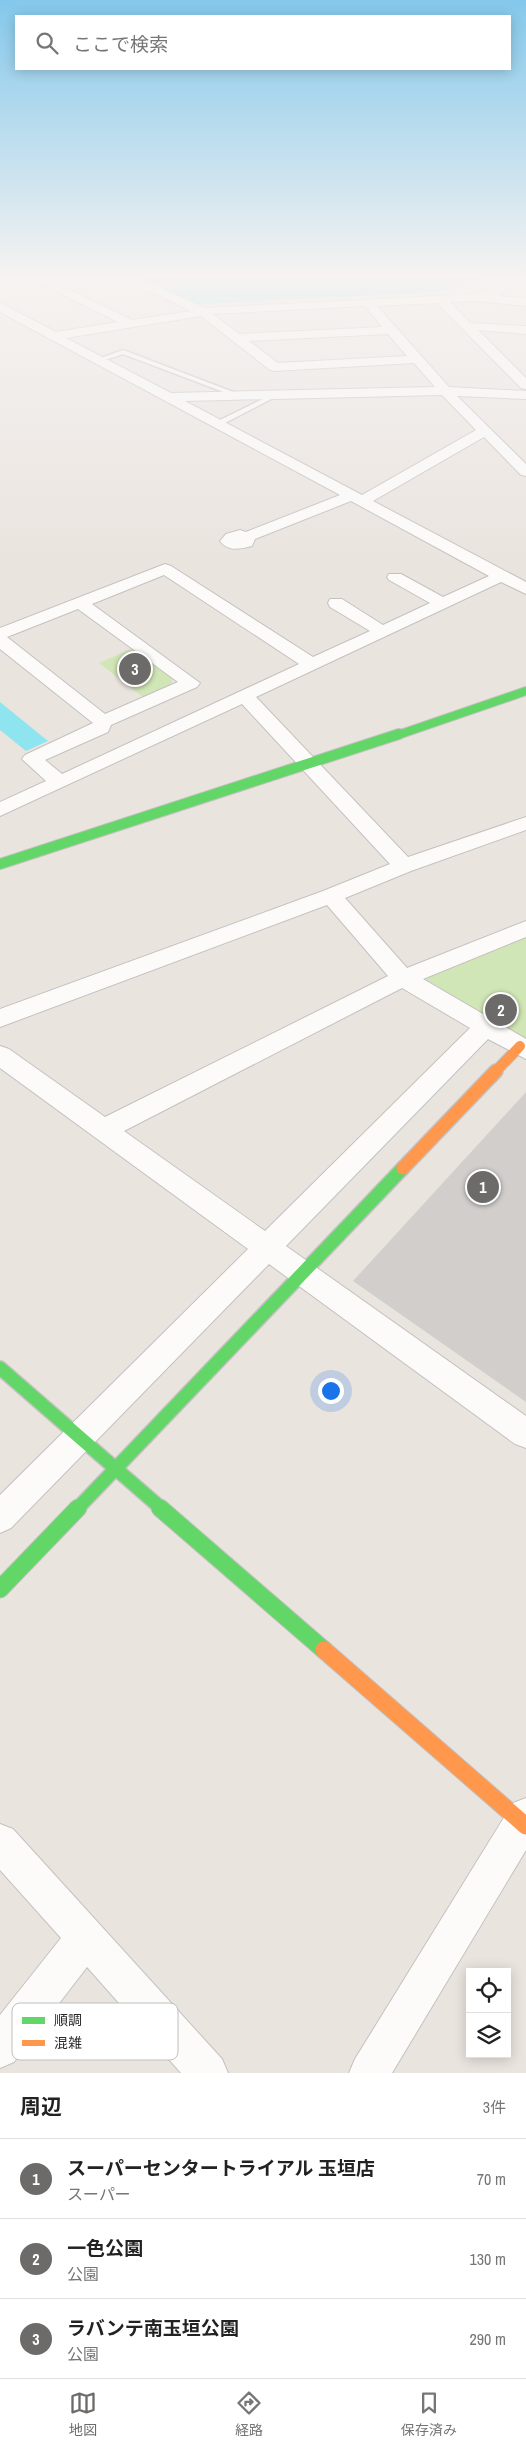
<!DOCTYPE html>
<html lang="ja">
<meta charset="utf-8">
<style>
body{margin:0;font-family:"Archivo Narrow","Noto Sans JP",sans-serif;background:#f6f6f6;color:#222}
.controls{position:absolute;right:15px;bottom:15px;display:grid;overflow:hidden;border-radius:0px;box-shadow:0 2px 12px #0003}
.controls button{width:45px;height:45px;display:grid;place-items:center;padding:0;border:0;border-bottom:1px solid #e0e0e0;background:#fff;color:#222;font:25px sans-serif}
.you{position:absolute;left:330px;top:1390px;width:18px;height:18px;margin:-12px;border:4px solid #fff;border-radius:50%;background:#1a73e8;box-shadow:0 0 0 8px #1a73e833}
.badge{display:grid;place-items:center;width:32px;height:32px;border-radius:50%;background:#6d6b69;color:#fff;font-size:16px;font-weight:700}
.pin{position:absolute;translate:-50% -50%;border:2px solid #fff;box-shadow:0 1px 5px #0006}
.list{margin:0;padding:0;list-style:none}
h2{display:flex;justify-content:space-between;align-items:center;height:65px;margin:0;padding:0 20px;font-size:21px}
h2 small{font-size:16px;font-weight:400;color:#767676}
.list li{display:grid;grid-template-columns:32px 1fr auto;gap:15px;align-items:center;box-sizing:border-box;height:80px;padding:0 20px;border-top:1px solid #e0e0e0}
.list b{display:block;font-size:19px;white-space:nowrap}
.list p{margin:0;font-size:16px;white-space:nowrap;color:#767676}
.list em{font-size:16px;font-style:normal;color:#767676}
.icon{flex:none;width:28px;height:28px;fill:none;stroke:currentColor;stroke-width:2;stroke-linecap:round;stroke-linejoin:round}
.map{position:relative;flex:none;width:526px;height:2073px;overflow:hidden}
.search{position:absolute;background:#fff;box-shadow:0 2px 12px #0003;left:15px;right:15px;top:15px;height:55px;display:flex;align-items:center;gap:12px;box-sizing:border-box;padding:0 18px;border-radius:0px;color:#767676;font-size:19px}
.sheet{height:305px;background:#fff}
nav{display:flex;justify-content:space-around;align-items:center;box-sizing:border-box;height:70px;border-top:1px solid #e0e0e0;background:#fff;font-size:14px;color:#767676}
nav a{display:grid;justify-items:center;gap:2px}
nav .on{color:#6d6b69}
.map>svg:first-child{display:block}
.green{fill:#d1e6b6}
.water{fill:#8ee5f0}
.building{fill:#d2cecb}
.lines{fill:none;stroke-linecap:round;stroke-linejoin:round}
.lane-casing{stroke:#c3c1c1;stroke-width:3}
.street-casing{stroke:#c3c1c1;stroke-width:2}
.fast-far3-casing{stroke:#c3c1c1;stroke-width:10}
.fast-far2-casing{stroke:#c3c1c1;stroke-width:12}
.fast-far1-casing{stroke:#c3c1c1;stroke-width:16}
.fast-casing{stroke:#c3c1c1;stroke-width:19}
.slow-far2-casing{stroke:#c3c1c1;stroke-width:12}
.slow-far1-casing{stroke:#c3c1c1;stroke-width:16}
.slow-casing{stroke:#c3c1c1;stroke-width:19}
.lane{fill:#fcfbfa;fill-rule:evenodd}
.street{fill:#fcfbfa;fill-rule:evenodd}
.fast-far3{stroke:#63d668;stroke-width:8}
.fast-far2{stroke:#63d668;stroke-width:10}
.fast-far1{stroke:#63d668;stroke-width:13}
.fast{stroke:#63d668;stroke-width:17}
.slow-far2{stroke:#ff974d;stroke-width:10}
.slow-far1{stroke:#ff974d;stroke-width:13}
.slow{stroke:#ff974d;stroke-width:17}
.key{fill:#fff;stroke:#bfbfbf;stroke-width:1}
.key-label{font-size:14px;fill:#2a2a2a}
</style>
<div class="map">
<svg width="526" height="2073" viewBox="0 0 526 2073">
<rect width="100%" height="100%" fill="#eae4df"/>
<path class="green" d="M 133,648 L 173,676 L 171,687 L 144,698 L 99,663 Z
M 526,935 L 526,1039 L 427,981 L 428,974 Z"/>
<path class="water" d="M 131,274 L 494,274 L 440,292 L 197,304 Z
M 0,702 L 48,741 L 26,751 L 0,730 Z"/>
<path class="building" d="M 526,1092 L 526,1402 L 353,1281 Z"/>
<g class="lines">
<defs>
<path id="lane" d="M 123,350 L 241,395 L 242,396 L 237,397 L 123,354 L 99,362 L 96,360 Z
M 275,393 L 278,395 L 277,396 L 221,425 L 214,423 Z"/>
<path id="street" d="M 24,274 L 37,274 L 132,320 L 191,311 L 118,276 L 117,274 L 130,274 L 205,308 L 475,294 C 494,291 508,274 526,274 L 526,276 L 497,296 L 526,298 L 526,306 L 479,301 L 450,302 L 470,323 L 526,326 L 526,334 L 478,330 L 526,378 L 526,389 L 521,388 L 437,303 L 377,306 L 449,387 L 526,391 L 526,399 L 457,396 L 526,464 L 526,476 L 521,475 L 484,437 L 373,501 L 526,582 L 526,594 L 501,582 L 256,697 L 408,857 L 526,817 L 526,830 L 411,871 L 345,898 L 407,968 L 526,921 L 526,937 L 423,979 L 526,1039 L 526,1059 L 488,1039 L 286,1246 L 526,1416 L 526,1448 L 515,1444 L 269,1264 L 11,1528 L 0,1533 L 0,1495 L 248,1249 L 0,1068 L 0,1046 L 9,1049 L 105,1117 L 388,976 L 327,905 L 0,1027 L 0,1009 L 323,891 L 390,864 L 242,704 L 0,816 L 0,802 L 46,781 L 22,759 L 25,755 L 93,723 L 0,649 L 0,628 L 165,564 L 171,566 L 313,657 L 370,631 L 330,607 L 328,603 L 330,599 L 342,599 L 383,625 L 430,603 L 389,580 L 387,577 L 389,574 L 401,574 L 443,597 L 489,576 L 351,501 L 255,539 L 252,546 C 240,549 228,552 220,541 L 226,534 L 240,530 L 246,532 L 340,495 L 0,312 L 0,303 L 56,332 L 118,322 L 25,276 ZM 365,306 L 382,327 L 239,334 L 213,314 ZM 201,316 L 270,370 L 275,371 L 414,363 L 435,387 L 171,393 L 66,338 ZM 388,334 L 407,356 L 278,363 L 249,341 ZM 442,395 L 476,430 L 362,495 L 185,401 ZM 164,575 L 299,664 L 62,774 L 45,760 L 108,732 L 111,725 L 197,687 L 200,683 L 92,604 ZM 78,609 L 178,682 L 105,714 L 7,637 ZM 402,988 L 470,1028 L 265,1231 L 124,1131 Z
M 526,1798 L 526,1850 L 392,2073 L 349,2073 L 355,2059 L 513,1803 Z
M 0,1824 L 13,1829 L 222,2059 L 228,2073 L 181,2073 L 87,1967 L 14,2062 L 0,2068 L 0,2015 L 61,1938 L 0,1870 Z"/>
<path id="fast-far3" d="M 395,736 L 526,691"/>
<path id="fast-far2" d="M 0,864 L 399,734"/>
<path id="fast-far1" d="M 0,1368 L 162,1509
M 77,1509 L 403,1168"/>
<path id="fast" d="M 160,1508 L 324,1650
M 0,1589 L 78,1508"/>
<path id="slow-far2" d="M 495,1072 L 520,1046"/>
<path id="slow-far1" d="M 403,1168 L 496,1071"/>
<path id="slow" d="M 324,1650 L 526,1826"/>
</defs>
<use href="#lane" class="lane-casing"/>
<use href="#street" class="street-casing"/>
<use href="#fast-far3" class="fast-far3-casing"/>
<use href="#fast-far2" class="fast-far2-casing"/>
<use href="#fast-far1" class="fast-far1-casing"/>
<use href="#fast" class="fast-casing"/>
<use href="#slow-far2" class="slow-far2-casing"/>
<use href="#slow-far1" class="slow-far1-casing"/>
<use href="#slow" class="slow-casing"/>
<use href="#lane" class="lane"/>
<use href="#street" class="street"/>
<use href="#fast-far3" class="fast-far3"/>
<use href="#fast-far2" class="fast-far2"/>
<use href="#fast-far1" class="fast-far1"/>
<use href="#fast" class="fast"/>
<use href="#slow-far2" class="slow-far2"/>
<use href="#slow-far1" class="slow-far1"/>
<use href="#slow" class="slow"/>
</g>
<linearGradient id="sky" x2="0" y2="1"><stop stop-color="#84c8eb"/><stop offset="0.49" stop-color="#f6f3f1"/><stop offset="1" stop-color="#f6f3f1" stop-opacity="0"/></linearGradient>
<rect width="526" height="564" fill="url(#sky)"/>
<rect x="12" y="2003" width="166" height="57" rx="8" class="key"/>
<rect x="22" y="2017" width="23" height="7" fill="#63d668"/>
<rect x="22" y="2040" width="23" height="6" fill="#ff974d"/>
<g class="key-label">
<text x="54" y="2025">順調</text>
<text x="54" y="2048">混雑</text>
</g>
</svg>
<div class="controls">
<button><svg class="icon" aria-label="locate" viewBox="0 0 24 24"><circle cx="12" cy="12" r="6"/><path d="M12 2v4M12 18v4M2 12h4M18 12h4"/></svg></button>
<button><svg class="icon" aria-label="layers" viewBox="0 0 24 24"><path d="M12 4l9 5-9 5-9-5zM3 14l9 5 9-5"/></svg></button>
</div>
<div class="you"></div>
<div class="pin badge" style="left:483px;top:1187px">1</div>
<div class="pin badge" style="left:501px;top:1010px">2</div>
<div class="pin badge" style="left:135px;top:669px">3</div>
<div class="search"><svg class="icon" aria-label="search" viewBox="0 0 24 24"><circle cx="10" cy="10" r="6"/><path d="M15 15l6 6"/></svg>ここで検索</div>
</div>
<section class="sheet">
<h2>周辺<small>3件</small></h2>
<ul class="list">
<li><span class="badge">1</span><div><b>スーパーセンタートライアル 玉垣店</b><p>スーパー</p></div><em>70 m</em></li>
<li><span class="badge">2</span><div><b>一色公園</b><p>公園</p></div><em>130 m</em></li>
<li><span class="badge">3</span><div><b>ラバンテ南玉垣公園</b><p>公園</p></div><em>290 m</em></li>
</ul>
</section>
<nav>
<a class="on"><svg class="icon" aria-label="map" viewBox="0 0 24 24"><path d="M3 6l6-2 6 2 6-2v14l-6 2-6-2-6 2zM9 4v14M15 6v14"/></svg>地図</a>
<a><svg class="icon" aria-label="directions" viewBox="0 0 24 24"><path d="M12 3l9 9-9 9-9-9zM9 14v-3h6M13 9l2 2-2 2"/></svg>経路</a>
<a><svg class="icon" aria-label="saved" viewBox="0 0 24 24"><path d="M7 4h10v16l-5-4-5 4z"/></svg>保存済み</a>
</nav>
